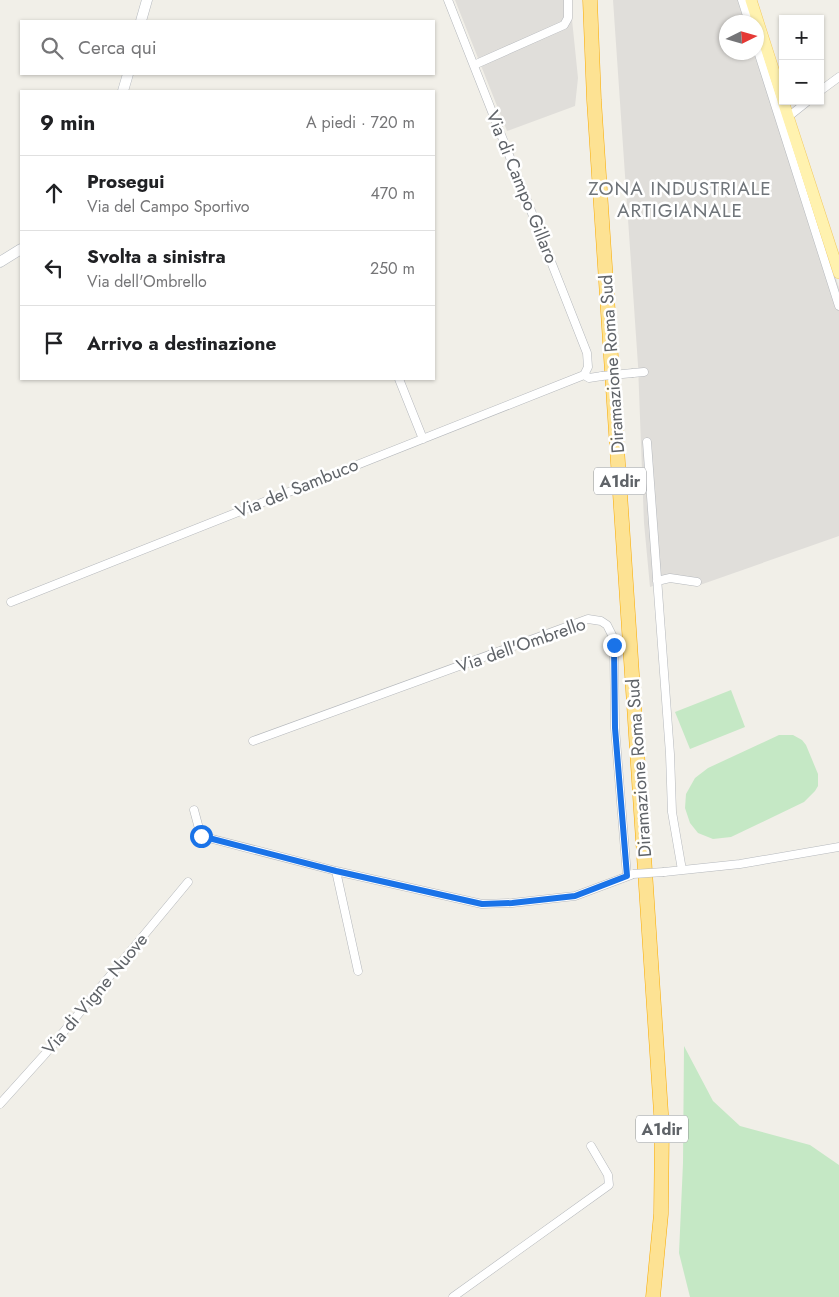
<!DOCTYPE html>
<html lang="it">
<meta charset="utf-8">
<style>
body{margin:0;font-family:Jost,sans-serif;background:#f6f6f6;color:#202124}
.controls{position:absolute;right:15px;top:15px;display:grid;overflow:hidden;border-radius:0px;box-shadow:0 1px 4px #0004}
.controls button{width:45px;height:45px;display:grid;place-items:center;padding:0;border:0;border-bottom:1px solid #e0e0e0;background:#fff;color:#202124;font:25px sans-serif}
.compass{position:absolute;left:719px;top:15px;width:45px;height:45px;border-radius:50%;background:#fff;box-shadow:0 1px 4px #0004;rotate:85deg}
.stop{position:absolute;width:15px;height:15px;margin:-11px;border:4px solid #1a73e8;border-radius:50%;background:#fff}
.stop.end{background:#1a73e8;border-color:#fff;box-shadow:0 1px 5px #0008}
.list{margin:0;padding:0;list-style:none}
h2{display:flex;justify-content:space-between;align-items:center;height:65px;margin:0;padding:0 20px;font-size:21px}
h2 small{font-size:16px;font-weight:400;color:#757577}
.list li{display:grid;grid-template-columns:32px 1fr auto;gap:15px;align-items:center;box-sizing:border-box;height:75px;padding:0 20px;border-top:1px solid #e0e0e0}
.list b{display:block;font-size:19px;white-space:nowrap}
.list p{margin:0;font-size:16px;white-space:nowrap;color:#757577}
.list em{font-size:16px;font-style:normal;color:#757577}
.icon{flex:none;width:28px;height:28px;fill:none;stroke:currentColor;stroke-width:2;stroke-linecap:round;stroke-linejoin:round}
.map{position:relative;flex:none;width:839px;height:1297px;overflow:hidden}
.search{position:absolute;background:#fff;box-shadow:0 1px 4px #0004;left:20px;top:20px;width:415px;height:55px;display:flex;align-items:center;gap:12px;box-sizing:border-box;padding:0 18px;border-radius:0px;color:#757577;font-size:19px}
.panel{position:absolute;background:#fff;box-shadow:0 1px 4px #0004;left:20px;top:90px;width:415px;height:290px;border-radius:0px}
.map>svg:first-child{display:block}
.industrial{fill:#e0deda}
.green{fill:#c5e8c5}
.lines{fill:none;stroke-linecap:round;stroke-linejoin:round}
.street-casing{stroke:#b5b8bc;stroke-width:9}
.secondary-casing{stroke:#b6babf;stroke-width:11}
.primary-casing{stroke:#f2c960;stroke-width:12}
.highway-casing{stroke:#f9ab00;stroke-width:15}
.street{stroke:#fff;stroke-width:8}
.secondary{stroke:#fff;stroke-width:10}
.primary{stroke:#fff2af;stroke-width:11}
.highway{stroke:#fde293;stroke-width:14}
.street-bridge-casing{stroke:#b5b8bc;stroke-width:9;stroke-linecap:butt}
.street-bridge{stroke:#fff;stroke-width:8}
.route{stroke:#1a73e8;stroke-width:6}
.labels{text-anchor:middle;dominant-baseline:central;stroke-width:5;stroke-linejoin:round;paint-order:stroke}
.shield{fill:#fff;stroke:#8f9295;stroke-width:1}
.shield-label{font-size:16px;font-weight:bold;fill:#5f6368}
.street-label{font-size:18px;fill:#5f6368;stroke:#fff}
.neighbourhood-label{font-size:19px;letter-spacing:1px;fill:#70757a;stroke:#fff}
</style>
<div class="map">
<svg width="839" height="1297" viewBox="0 0 839 1297">
<rect width="100%" height="100%" fill="#f1efe8"/>
<path class="industrial" d="M 455,0 L 570,0 L 578,78 L 575,106 L 507,131 Z
M 613,0 L 747,0 L 754,22 L 726,22 L 726,52 L 756,52 L 757,30 L 839,288 L 839,536 L 697,586 L 676,581 L 665,582 L 650,587 L 644,523 L 638,365 Z"/>
<path class="green" d="M 731,690 L 745,727 L 690,749 L 675,712 Z
M 779,735 L 793,735 L 802,740 L 806,745 L 818,774 L 818,786 L 815,791 L 804,802 L 731,837 L 713,839 L 698,833 L 690,823 L 685,808 L 686,794 L 695,778 L 708,768 Z
M 684,1046 L 713,1101 L 740,1126 L 810,1145 L 839,1165 L 839,1297 L 690,1297 L 679,1253 L 683,1163 Z"/>
<g class="lines">
<defs>
<path id="street" d="M 448,0 L 587,353 L 588,367 L 584,375
M 742,0 L 749,22
M 756,45 L 839,306
M 474,65 L 564,25 L 568,18 L 568,0
M 820,91 L 839,77
M 788,117 L 808,101
M 633,373 L 644,372
M 584,375 L 589,378 L 602,376
M 399,379 L 423,439
M 647,442 L 670,754 L 672,812 L 682,870
M 657,581 L 670,578 L 697,582
M 11,602 L 584,375
M 253,741 L 588,619 L 601,621 L 607,625 L 613,637 L 614,645 L 615,728 L 627,876
M 194,810 L 201,836 L 336,871 L 482,904 L 512,903 L 575,896 L 631,875
M 336,871 L 358,971
M 664,872 L 740,864 L 839,847
M 0,1104 L 46,1053 L 188,882
M 453,1297 L 609,1185 L 608,1175 L 591,1146"/>
<path id="secondary" d="M 141,21 L 147,0
M 123,91 L 128,74
M 0,262 L 21,249"/>
<path id="primary" d="M 751,0 L 783,100
M 783,101 L 839,273"/>
<path id="highway" d="M 590,0 L 594,100 L 662,1128 L 661,1214 L 653,1297"/>
</defs>
<use href="#street" class="street-casing"/>
<use href="#secondary" class="secondary-casing"/>
<use href="#primary" class="primary-casing"/>
<use href="#highway" class="highway-casing"/>
<use href="#street" class="street"/>
<use href="#secondary" class="secondary"/>
<use href="#primary" class="primary"/>
<use href="#highway" class="highway"/>
<defs>
<path id="street-bridge" d="M 602,376 L 633,373
M 633,874 L 664,872"/>
</defs>
<use href="#street-bridge" class="street-bridge-casing"/>
<use href="#street-bridge" class="street-bridge"/>
</g>
<g class="lines">
<path class="route" d="M 201,836 L 336,871 L 482,904 L 512,903 L 575,896 L 627,876 L 615,728 L 614,645"/>
</g>
<g class="labels">
<g class="shield">
<rect x="594" y="467.5" width="52" height="27" rx="4"/>
<rect x="636" y="1115.5" width="52" height="27" rx="4"/>
</g>
<g class="shield-label">
<text x="620" y="481">A1dir</text>
<text x="662" y="1129">A1dir</text>
</g>
<g class="street-label">
<text transform="translate(522 187) rotate(68)">Via di Campo Gillaro</text>
<text transform="translate(612 364) rotate(-94)">Diramazione Roma Sud</text>
<text transform="translate(297 488) rotate(-22)">Via del Sambuco</text>
<text transform="translate(521 645) rotate(-19)">Via dell'Ombrello</text>
<text transform="translate(639 768) rotate(-94)">Diramazione Roma Sud</text>
<text transform="translate(95 994) rotate(-50)">Via di Vigne Nuove</text>
</g>
<g class="neighbourhood-label">
<text x="680" y="188">ZONA INDUSTRIALE<tspan x="680" dy="22">ARTIGIANALE</tspan></text>
</g>
</g>
</svg>
<div class="controls">
<button>+</button>
<button>−</button>
</div>
<svg class="compass" viewBox="-18 -18 36 36"><path d="M0-13l5 13h-10z" fill="#e53935"/><path d="M0 13l5-13h-10z" fill="#757577"/></svg>
<div class="stop" style="left:201px;top:836px"></div>
<div class="stop end" style="left:614px;top:645px"></div>
<div class="search"><svg class="icon" aria-label="search" viewBox="0 0 24 24"><circle cx="10" cy="10" r="6"/><path d="M15 15l6 6"/></svg>Cerca qui</div>
<section class="panel">
<h2>9 min<small>A piedi · 720 m</small></h2>
<ul class="list">
<li><svg class="icon" aria-label="ahead" viewBox="0 0 24 24"><path d="M12 20V5M6 11l6-6 6 6"/></svg><div><b>Prosegui</b><p>Via del Campo Sportivo</p></div><em>470 m</em></li>
<li><svg class="icon" aria-label="left" viewBox="0 0 24 24"><path d="M17 20v-9H6M10 6l-5 5 5 5"/></svg><div><b>Svolta a sinistra</b><p>Via dell'Ombrello</p></div><em>250 m</em></li>
<li><svg class="icon" aria-label="arrive" viewBox="0 0 24 24"><path d="M6 21V4h12l-3 4 3 4H6"/></svg><div><b>Arrivo a destinazione</b></div></li>
</ul>
</section>
</div>
